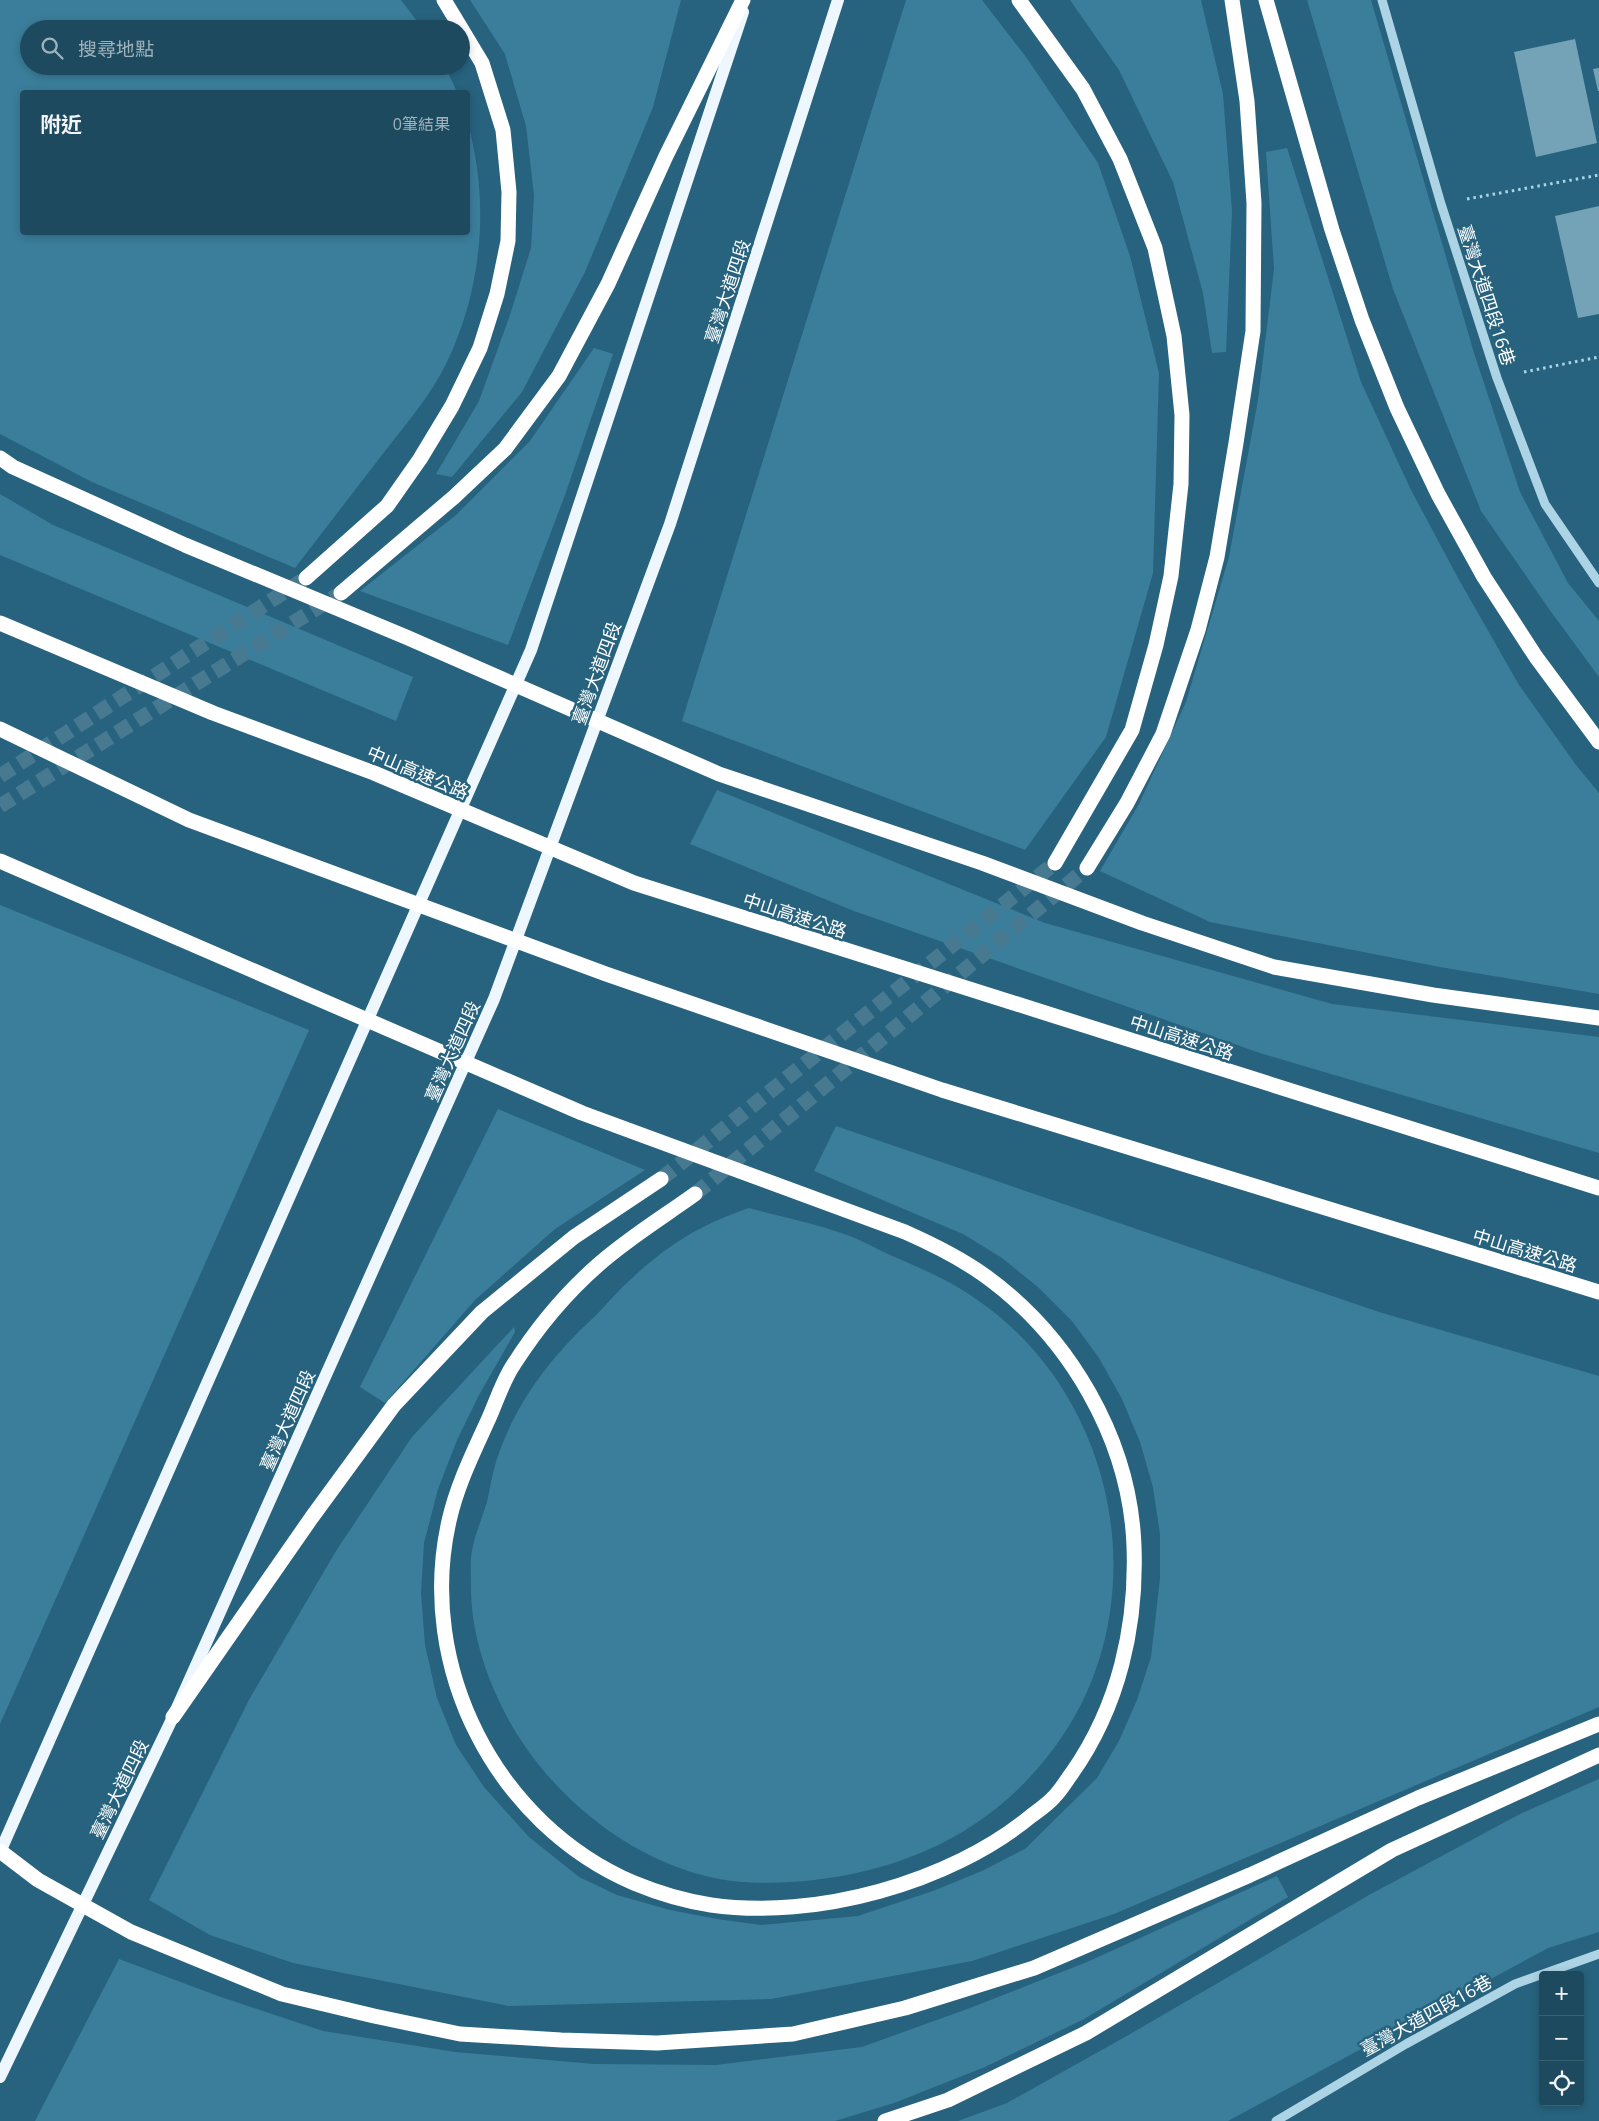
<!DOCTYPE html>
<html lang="zh-TW">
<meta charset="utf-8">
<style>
body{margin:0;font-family:"Open Sans","Noto Sans TC",sans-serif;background:#255164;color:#f1f3f6}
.controls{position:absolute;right:15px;bottom:15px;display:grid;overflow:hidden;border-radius:5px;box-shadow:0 2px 8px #0003}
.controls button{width:45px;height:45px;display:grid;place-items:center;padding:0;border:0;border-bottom:1px solid #3b6273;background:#1d4a5e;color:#f1f3f6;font:25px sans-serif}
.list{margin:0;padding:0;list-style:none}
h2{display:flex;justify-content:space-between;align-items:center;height:65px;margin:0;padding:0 20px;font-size:21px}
h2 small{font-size:16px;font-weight:400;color:#a0b3bc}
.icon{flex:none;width:28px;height:28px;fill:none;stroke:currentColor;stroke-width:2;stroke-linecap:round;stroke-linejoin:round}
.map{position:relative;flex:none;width:1599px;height:2121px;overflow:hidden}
.search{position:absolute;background:#1d4a5e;box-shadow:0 2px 8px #0003;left:20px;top:20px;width:450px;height:55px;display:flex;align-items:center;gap:12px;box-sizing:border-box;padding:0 18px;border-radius:28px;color:#a0b3bc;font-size:19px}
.panel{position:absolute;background:#1d4a5e;box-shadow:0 2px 8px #0003;left:20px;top:90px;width:450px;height:145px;border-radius:5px}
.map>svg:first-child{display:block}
.green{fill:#3b7e9b}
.building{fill:#74a3b8}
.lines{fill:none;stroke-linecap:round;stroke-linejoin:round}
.motorway-tunnel{stroke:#477a91;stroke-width:15;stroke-dasharray:15 8;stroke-linecap:butt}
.path{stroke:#add4e5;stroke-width:3;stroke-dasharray:2.5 4;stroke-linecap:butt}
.tertiary{stroke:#add4e5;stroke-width:9}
.primary{stroke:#edf7fd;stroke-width:12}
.motorway{stroke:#fff;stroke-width:15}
.labels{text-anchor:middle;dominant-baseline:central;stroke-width:5;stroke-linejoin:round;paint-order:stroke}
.street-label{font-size:18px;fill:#fff;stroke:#27637e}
</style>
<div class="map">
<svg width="1599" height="2121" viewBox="0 0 1599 2121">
<rect width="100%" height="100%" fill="#27637e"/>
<path class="green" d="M 0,0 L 401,0 L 423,29 L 29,29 L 29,66 L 445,66 L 457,92 L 22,92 L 22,232 L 468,232 L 468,124 C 490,204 482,290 446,364 C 430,396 407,423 385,451 C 355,490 325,529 295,568 L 92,482 L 0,434 Z
M 470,0 L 681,0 L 653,107 L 585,272 L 522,392 L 452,477 L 436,474 L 479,401 L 510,315 L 531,248 L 534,195 L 526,126 L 505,54 Z
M 906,0 L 982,0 L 1026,57 L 1098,163 L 1130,256 L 1159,373 L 1153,573 L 1106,737 L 1025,850 L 682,721 Z
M 1070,0 L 1201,0 L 1223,94 L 1232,211 L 1226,352 L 1212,353 L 1203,293 L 1173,182 L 1119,70 Z
M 1307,0 L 1371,0 L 1474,353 L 1520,492 L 1568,583 L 1599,621 L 1599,677 L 1549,609 L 1481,511 L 1393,289 Z
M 1287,148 L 1361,382 L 1410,488 L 1458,578 L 1519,685 L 1576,765 L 1599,793 L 1599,994 L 1440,967 L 1210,922 L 1100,871 L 1139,804 L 1186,702 L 1229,557 L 1258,400 L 1274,269 L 1266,152 Z
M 594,348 L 613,354 L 565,495 L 508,645 L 360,591 L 456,515 L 530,441 Z
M 0,494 L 53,525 L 413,677 L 396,721 L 0,555 Z
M 717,790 L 1045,923 L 1332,1004 L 1599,1037 L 1599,1153 L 1260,1053 L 854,911 L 690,844 Z
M 0,905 L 309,1030 L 0,1724 Z
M 498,1109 L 645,1170 L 555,1229 L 475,1300 L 385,1403 L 360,1387 Z
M 836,1126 L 1379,1312 L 1599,1376 L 1599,1707 L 1114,1914 L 972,1961 L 771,1999 L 509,2006 L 293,1963 L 210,1935 L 149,1900 L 250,1698 L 336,1551 L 412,1437 L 514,1327 L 515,1332 L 479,1395 L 457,1440 L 438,1489 L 424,1543 L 421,1593 L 425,1645 L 437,1698 L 456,1745 L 484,1787 L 529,1837 L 579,1877 L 617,1895 L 670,1910 L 717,1919 L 761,1925 L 858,1916 L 933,1891 L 982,1871 L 1025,1849 L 1097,1778 L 1119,1741 L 1137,1700 L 1151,1657 L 1160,1579 L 1160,1534 L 1153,1487 L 1140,1442 L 1122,1399 L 1099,1358 L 1072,1321 L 1039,1288 L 1002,1258 L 963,1234 L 814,1171 Z
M 749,1208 C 784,1218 824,1225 857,1239 C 873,1246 888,1255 904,1261 C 929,1272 954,1283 976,1299 C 1119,1396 1158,1604 1057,1744 C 997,1827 914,1868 814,1880 C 787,1883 760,1884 732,1881 C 637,1869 545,1794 503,1709 C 483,1669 470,1626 471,1581 C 471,1571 470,1560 472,1551 C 475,1534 482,1518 487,1502 C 490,1488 492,1475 496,1462 C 514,1405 549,1359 592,1319 C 605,1307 615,1293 628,1282 C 664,1247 701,1224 749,1208 Z
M 1599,1779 L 1599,1932 L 1548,1948 L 1228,2121 L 958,2121 L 1007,2103 L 1125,2037 L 1369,1895 L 1520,1814 Z
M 1277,1876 L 1288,1897 L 1084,2019 L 985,2067 L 894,2103 L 835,2121 L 35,2121 L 119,1959 L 218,1996 L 323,2031 L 455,2052 L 594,2064 L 716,2065 L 862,2047 L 970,2008 L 1087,1962 Z"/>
<path class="building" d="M 1575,39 L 1597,143 L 1536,157 L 1514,52 Z
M 1599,68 L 1599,91 L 1598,91 L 1593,69 Z
M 1599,206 L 1599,314 L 1578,318 L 1555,216 Z"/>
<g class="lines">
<path class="motorway-tunnel" d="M 0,776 L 306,578
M 0,806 L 341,593
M 661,1179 L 1055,863
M 695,1194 L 1087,868"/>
<path class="path" d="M 1467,199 L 1599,175
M 1524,372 L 1599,357"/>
<path class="tertiary" d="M 1382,0 L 1441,204 L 1497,378 L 1545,504 L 1599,583
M 1276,2121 L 1406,2044 L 1515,1984 L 1599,1954"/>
<path class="primary" d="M 0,1852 L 531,650 L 743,12
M 0,2077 L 173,1717 L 494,999 L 670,524 L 838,0"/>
<path class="motorway" d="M 1019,0 L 1083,89 L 1120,159 L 1155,248 L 1174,336 L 1182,415 L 1181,484 L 1171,576 L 1156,645 L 1132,730 L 1055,863
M 1266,0 L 1332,230 L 1362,320 L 1397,408 L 1438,494 L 1484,577 L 1536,657 L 1599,742
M 0,458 L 13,467 L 185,545 L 406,637 L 719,774 L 982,863 L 1142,923 L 1274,967 L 1433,995 L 1599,1018
M 306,578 L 387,506 L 420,459 L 452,406 L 480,348 L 497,294 L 508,241 L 509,192 L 503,130 L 482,63 L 444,0
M 341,593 L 454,497 L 505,449 L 559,376 L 608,284 L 666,156 L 743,0
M 0,623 L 213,713 L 374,773 L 634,883 L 1599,1188
M 0,729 L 189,820 L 606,974 L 942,1090 L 1599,1292
M 0,861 L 582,1113 L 905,1232 C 932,1244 959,1257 984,1275 C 1069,1336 1130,1439 1134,1546 C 1137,1626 1119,1706 1072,1773 C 1066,1781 1061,1790 1054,1797 C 1048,1804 1039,1810 1031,1816 C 950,1883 815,1920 711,1905 C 685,1901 658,1893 634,1883 C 496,1824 416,1667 449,1521 C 457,1485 474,1451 489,1418 C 497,1400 503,1380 514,1364 C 537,1328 566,1293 598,1265 C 627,1239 663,1217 695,1194
M 1087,868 L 1127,803 L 1163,734 L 1198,630 L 1217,557 L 1236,443 L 1253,331 L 1254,203 L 1247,101 L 1232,0
M 173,1717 L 312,1517 L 394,1405 L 482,1312 L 574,1237 L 661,1179
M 0,1851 L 38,1880 L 131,1932 L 282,1994 L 374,2016 L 460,2034 L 561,2040 L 657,2043 L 793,2034 L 905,2008 L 1034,1968 L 1250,1875 L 1418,1798 L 1599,1724
M 885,2121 L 948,2100 L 1086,2033 L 1392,1850 L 1599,1755"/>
</g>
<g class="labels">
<g class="street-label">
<text transform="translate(727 291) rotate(-72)">臺灣大道四段</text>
<text transform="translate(1487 295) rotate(72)">臺灣大道四段16巷</text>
<text transform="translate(596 673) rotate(-70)">臺灣大道四段</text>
<text transform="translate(418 772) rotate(23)">中山高速公路</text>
<text transform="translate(795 915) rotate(18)">中山高速公路</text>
<text transform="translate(1182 1037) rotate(18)">中山高速公路</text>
<text transform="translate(452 1051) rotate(-66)">臺灣大道四段</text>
<text transform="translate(1525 1250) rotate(17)">中山高速公路</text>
<text transform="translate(287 1420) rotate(-66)">臺灣大道四段</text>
<text transform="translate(119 1789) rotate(-64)">臺灣大道四段</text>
<text transform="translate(1426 2015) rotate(-29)">臺灣大道四段16巷</text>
</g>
</g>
</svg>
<div class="controls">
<button>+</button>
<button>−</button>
<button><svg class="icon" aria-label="locate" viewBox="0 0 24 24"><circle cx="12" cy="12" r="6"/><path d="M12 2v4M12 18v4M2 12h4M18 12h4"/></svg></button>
</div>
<div class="search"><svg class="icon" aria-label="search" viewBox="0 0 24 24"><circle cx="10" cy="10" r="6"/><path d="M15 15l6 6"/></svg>搜尋地點</div>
<section class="panel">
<h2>附近<small>0筆結果</small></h2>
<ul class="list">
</ul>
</section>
</div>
